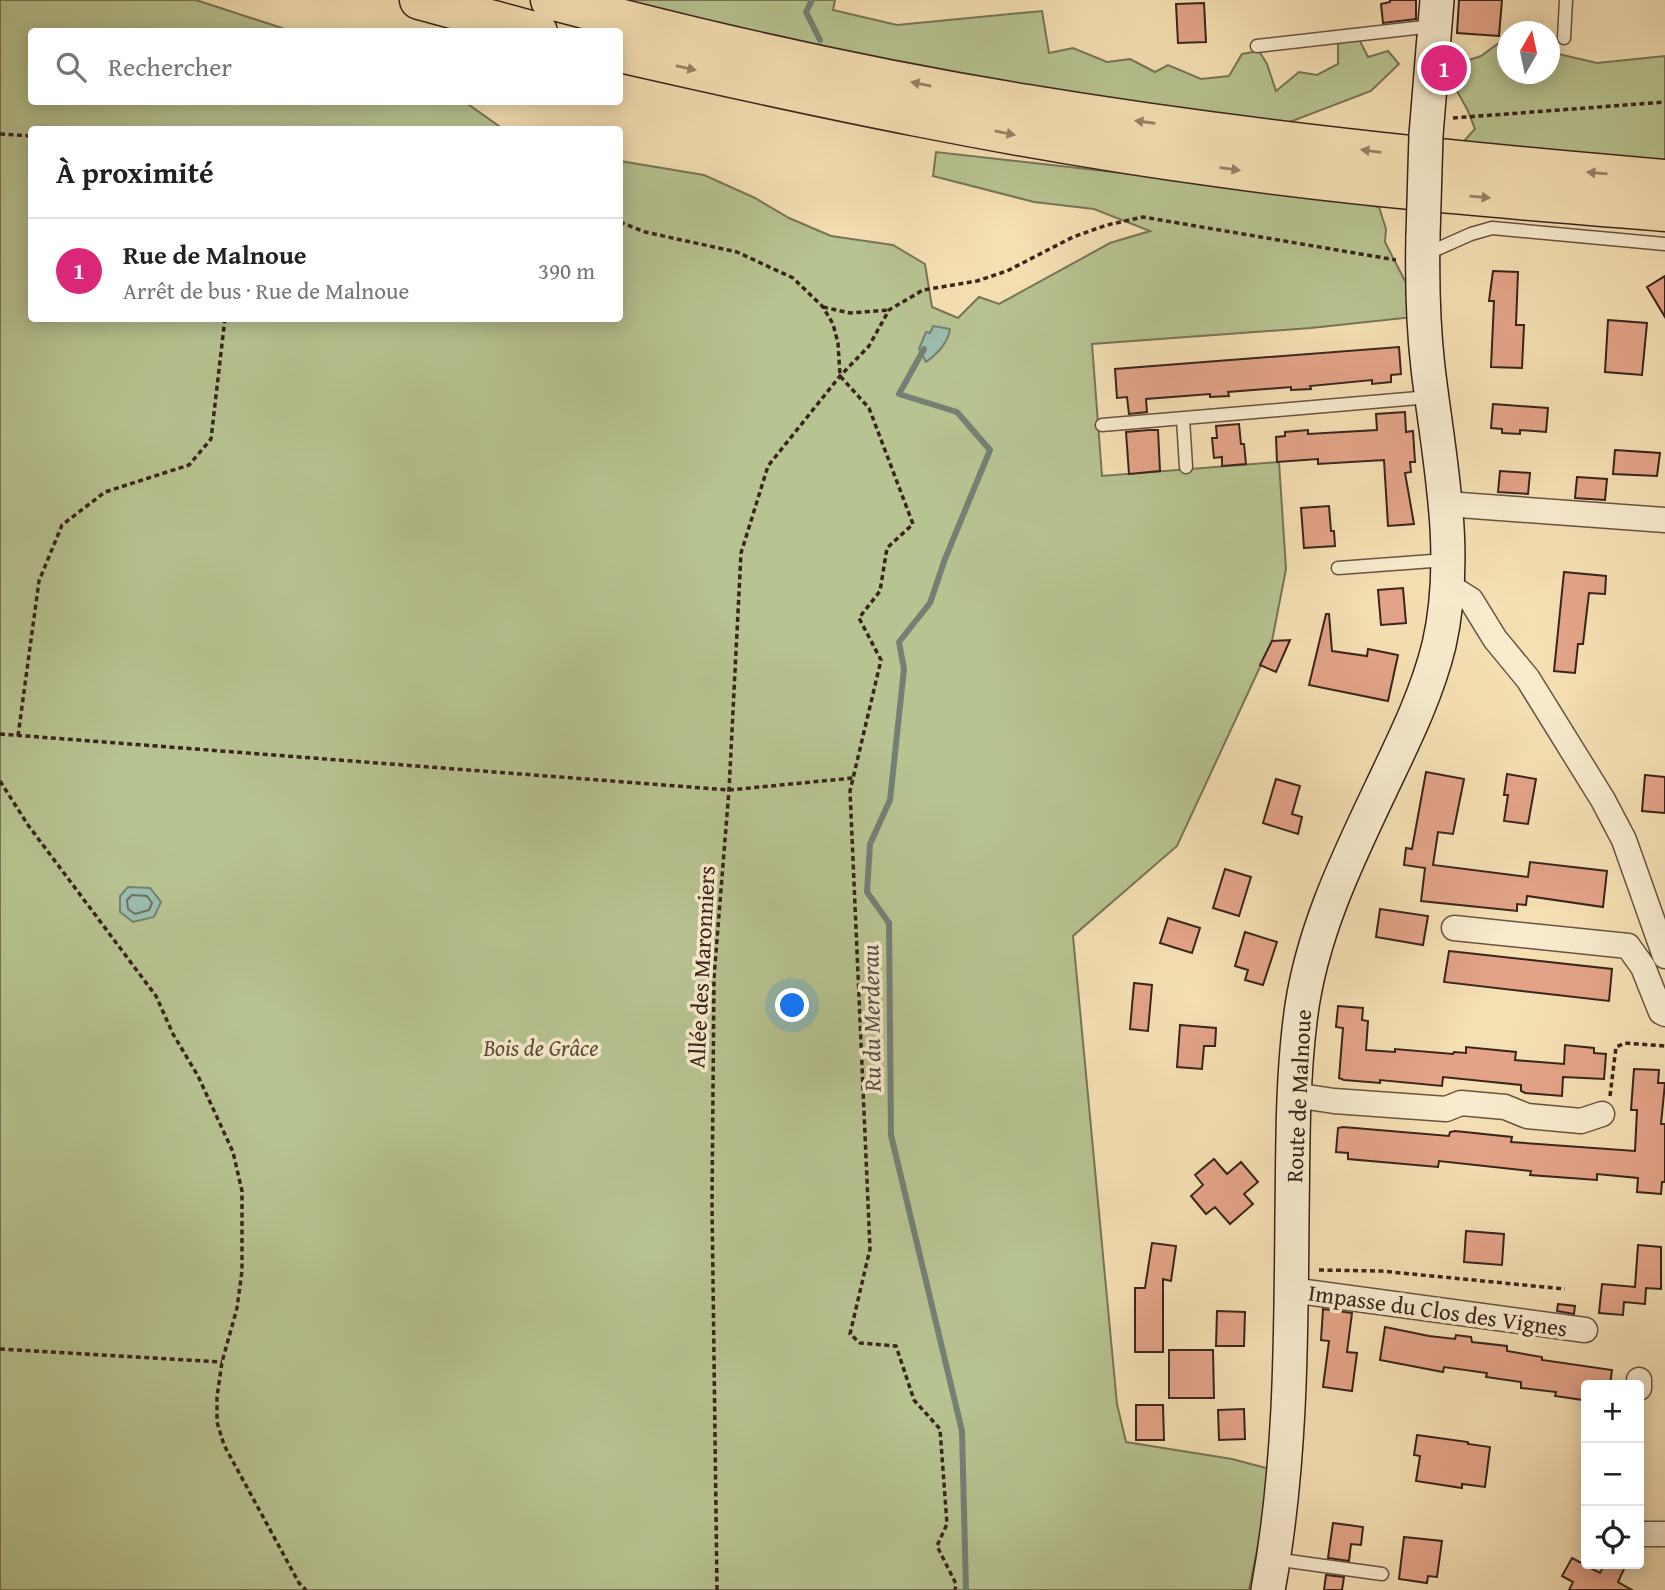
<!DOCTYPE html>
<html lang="fr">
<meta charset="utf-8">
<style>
body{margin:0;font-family:"Gentium Book Plus",serif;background:#f2f2f2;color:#222}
.controls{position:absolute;right:21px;bottom:21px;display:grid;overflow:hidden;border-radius:7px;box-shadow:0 4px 18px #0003}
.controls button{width:63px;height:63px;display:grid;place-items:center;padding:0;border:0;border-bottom:2px solid #e0e0e0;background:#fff;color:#222;font:35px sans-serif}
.compass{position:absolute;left:1497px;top:21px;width:63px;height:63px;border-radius:50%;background:#fff;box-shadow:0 4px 18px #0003;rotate:9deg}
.you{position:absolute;left:793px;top:1006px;width:24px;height:24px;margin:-18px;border:5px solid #fff;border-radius:50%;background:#1a73e8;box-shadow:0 0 0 10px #1a73e833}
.badge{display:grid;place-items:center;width:46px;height:46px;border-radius:50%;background:#db2777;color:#fff;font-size:23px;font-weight:700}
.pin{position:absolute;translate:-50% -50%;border:4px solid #fff;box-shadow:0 2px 7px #0006}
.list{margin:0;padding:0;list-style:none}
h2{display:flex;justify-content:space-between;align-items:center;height:91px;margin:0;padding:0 28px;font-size:30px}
h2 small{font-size:23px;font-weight:400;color:#767676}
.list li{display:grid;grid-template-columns:46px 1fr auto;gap:21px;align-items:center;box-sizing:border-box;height:105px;padding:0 28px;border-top:2px solid #e0e0e0}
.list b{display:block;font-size:26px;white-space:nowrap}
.list p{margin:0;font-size:23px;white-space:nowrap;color:#767676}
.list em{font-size:23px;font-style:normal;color:#767676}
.icon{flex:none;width:38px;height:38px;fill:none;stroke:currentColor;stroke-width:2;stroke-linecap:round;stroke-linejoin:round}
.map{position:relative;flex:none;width:1665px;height:1590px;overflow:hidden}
.search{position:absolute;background:#fff;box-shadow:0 4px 18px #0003;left:28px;top:28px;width:595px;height:77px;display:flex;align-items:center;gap:18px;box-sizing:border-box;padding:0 24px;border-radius:7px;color:#767676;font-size:26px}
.panel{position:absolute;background:#fff;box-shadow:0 4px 18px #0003;left:28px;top:126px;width:595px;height:196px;border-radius:7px}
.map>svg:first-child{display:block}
.green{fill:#b7c391;stroke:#787456;stroke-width:2}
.water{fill:#9cbdae;stroke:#758074;stroke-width:2}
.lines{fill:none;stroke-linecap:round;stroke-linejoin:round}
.shore{stroke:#6b7065;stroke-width:2}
.stream{stroke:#758074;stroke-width:6}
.building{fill:#e4a489;stroke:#3a241c;stroke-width:2}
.lane-casing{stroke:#695342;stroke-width:15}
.street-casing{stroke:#695342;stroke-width:27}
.secondary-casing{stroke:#3a241c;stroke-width:36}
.highway-casing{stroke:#3a241c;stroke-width:41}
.path{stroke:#3a241c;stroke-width:3.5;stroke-dasharray:5 3.5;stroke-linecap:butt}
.lane{stroke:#f8ebce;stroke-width:12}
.street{stroke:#f8ebce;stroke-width:24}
.secondary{stroke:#f8ebce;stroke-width:33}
.highway{stroke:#f5e0b4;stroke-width:38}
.secondary-bridge-casing{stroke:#3a241c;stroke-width:36;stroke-linecap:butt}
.secondary-bridge{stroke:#f8ebce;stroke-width:33}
.oneway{fill:#988268}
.labels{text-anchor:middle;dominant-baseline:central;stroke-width:7;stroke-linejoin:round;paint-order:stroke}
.street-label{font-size:23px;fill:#3a241c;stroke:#f8ebce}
.park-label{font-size:23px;font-style:italic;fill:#594c39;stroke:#f8ebce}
.water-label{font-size:24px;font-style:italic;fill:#575248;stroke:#f8ebce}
</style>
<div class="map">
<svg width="1665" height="1590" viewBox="0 0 1665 1590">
<rect width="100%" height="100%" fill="#f5e0b4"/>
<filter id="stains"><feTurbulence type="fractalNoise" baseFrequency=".00286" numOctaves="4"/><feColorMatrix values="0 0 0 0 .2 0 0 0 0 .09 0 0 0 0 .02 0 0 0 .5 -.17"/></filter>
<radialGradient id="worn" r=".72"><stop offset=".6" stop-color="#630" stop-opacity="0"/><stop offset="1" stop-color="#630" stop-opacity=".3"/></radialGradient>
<path class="green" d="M 0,0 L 196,0 L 291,31 L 32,32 L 32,102 L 465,102 L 503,129 L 32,130 L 32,318 L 620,318 L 620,161 L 704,175 L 755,198 L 789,218 L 831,236 L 893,245 L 925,264 L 932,307 L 958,318 L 979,297 L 999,304 L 1110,243 L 1150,231 L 1094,209 L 1034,202 L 933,176 L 936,152 L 1316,195 L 1379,207 L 1386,229 L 1385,242 L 1423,316 L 1311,328 L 1092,344 L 1102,476 L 1279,462 L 1286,569 L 1272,641 L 1177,846 L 1073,936 L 1117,1404 L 1126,1442 L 1232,1459 L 1270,1469 L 1266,1505 L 1249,1590 L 0,1590 Z
M 610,0 L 835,0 L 833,10 L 897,25 L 1042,11 L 1049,53 L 1073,48 L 1107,62 L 1130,59 L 1155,72 L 1168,65 L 1201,79 L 1229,76 L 1242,54 L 1259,51 L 1267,64 L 1276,91 L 1299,72 L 1317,75 L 1338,64 L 1338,36 L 1357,35 L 1368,57 L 1388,51 L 1399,64 L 1371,91 L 1287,123 L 1220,123 L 895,64 Z
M 1507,37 L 1508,74 L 1550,74 L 1550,52 L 1597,63 L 1665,56 L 1665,168 L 1452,154 L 1475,129 L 1467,109 L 1444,68 L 1481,56 Z"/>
<path class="water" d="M 933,326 L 950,329 C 948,343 937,354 926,362 L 919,349 L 926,332 L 930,333 Z
M 128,887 L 150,888 L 161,902 L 154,917 L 133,922 L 120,912 L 120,896 Z"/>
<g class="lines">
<path class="shore" d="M 132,895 L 147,896 L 152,903 L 149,910 L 135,914 L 128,909 L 127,900 Z"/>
<path class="stream" d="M 812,0 L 806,12 L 820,40
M 924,349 L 899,394 L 957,412 L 990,450 L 945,559 L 930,603 L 899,642 L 904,669 L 890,800 L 870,844 L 867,892 L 889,923 L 891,1135 L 962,1431 L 966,1590"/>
</g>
<path class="building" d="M 1390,0 L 1416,0 L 1416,19 L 1383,23 L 1381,4 L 1390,2 Z
M 1459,0 L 1502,0 L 1499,36 L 1457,33 Z
M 1204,3 L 1206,42 L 1178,43 L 1176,4 Z
M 1493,271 L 1518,272 L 1516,325 L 1524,325 L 1522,368 L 1491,367 L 1494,301 L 1489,301 Z
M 1665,276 L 1665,317 L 1647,287 Z
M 1608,320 L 1647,323 L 1642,375 L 1605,372 Z
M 1399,347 L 1401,374 L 1391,375 L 1391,382 L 1372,384 L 1372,380 L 1310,386 L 1311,389 L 1291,390 L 1291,387 L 1228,392 L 1229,396 L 1210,397 L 1210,394 L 1146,399 L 1147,412 L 1129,414 L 1127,397 L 1117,398 L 1115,369 Z
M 1493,404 L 1548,408 L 1546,432 L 1520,430 L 1520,434 L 1502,433 L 1502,429 L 1491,428 Z
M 1405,412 L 1406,432 L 1413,431 L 1415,462 L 1410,462 L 1411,472 L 1405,473 L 1414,524 L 1388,526 L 1384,460 L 1318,464 L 1318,459 L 1277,462 L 1276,437 L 1285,436 L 1285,432 L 1308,430 L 1308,434 L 1377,430 L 1376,414 Z
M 1239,424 L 1241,444 L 1244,444 L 1246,464 L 1222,466 L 1222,457 L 1214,458 L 1212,438 L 1217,438 L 1216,426 Z
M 1149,430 L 1158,430 L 1160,471 L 1129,474 L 1126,432 Z
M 1615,450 L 1660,453 L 1657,476 L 1613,474 Z
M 1500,471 L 1530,473 L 1528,494 L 1498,492 Z
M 1577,477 L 1607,479 L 1605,500 L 1575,498 Z
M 1329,506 L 1331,531 L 1334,531 L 1335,546 L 1304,548 L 1301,508 Z
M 1564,572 L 1606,576 L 1605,594 L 1589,593 L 1583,644 L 1578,644 L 1575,673 L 1554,671 Z
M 1403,588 L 1406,623 L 1381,625 L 1378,590 Z
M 1326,614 L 1329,614 L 1332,651 L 1367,656 L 1368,649 L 1398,655 L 1388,701 L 1309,685 Z
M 1290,640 L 1276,672 L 1260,665 L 1272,641 Z
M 1426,772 L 1464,779 L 1453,834 L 1438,832 L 1433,865 L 1528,877 L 1530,862 L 1607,871 L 1603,907 L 1527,896 L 1526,905 L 1517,904 L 1517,911 L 1421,901 L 1425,868 L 1404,865 L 1406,848 L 1412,849 Z
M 1507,774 L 1536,779 L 1528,824 L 1504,821 L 1508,795 L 1504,795 Z
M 1645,775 L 1665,777 L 1665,813 L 1642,811 Z
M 1276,779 L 1300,786 L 1292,814 L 1302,817 L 1298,834 L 1263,823 Z
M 1225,869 L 1251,877 L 1239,916 L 1213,908 Z
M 1380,909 L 1428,916 L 1423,945 L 1376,937 Z
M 1168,918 L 1200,928 L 1192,953 L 1160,943 Z
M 1245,932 L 1277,942 L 1263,985 L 1245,980 L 1248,970 L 1235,966 Z
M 1449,951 L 1612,969 L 1609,1001 L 1444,982 Z
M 1134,983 L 1152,985 L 1148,1031 L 1130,1029 Z
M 1338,1006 L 1363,1008 L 1362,1020 L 1368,1021 L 1366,1050 L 1395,1052 L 1395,1049 L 1453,1054 L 1454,1052 L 1466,1053 L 1466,1047 L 1516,1052 L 1515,1060 L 1564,1064 L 1565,1045 L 1594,1048 L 1594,1053 L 1606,1054 L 1604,1079 L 1563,1077 L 1562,1096 L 1525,1093 L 1521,1091 L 1521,1085 L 1443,1077 L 1442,1086 L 1380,1080 L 1380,1083 L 1344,1080 L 1339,1078 L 1343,1028 L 1336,1027 Z
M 1180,1025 L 1216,1028 L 1215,1046 L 1204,1046 L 1202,1069 L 1177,1067 Z
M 1634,1069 L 1659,1070 L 1658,1083 L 1665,1083 L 1661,1124 L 1665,1124 L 1665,1182 L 1662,1182 L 1661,1194 L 1637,1192 L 1638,1178 L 1597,1174 L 1597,1180 L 1530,1175 L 1531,1171 L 1439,1161 L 1438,1167 L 1348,1159 L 1348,1153 L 1336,1152 L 1338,1128 L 1343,1127 L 1449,1136 L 1450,1132 L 1455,1131 L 1512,1137 L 1511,1142 L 1635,1151 L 1637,1110 L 1631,1110 Z
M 1214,1159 L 1227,1174 L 1241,1162 L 1258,1182 L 1244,1194 L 1253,1204 L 1230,1224 L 1215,1207 L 1206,1214 L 1191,1196 L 1203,1185 L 1195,1175 Z
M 1466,1231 L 1504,1234 L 1502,1265 L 1464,1262 Z
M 1152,1243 L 1176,1246 L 1171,1281 L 1163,1279 L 1163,1352 L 1135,1352 L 1135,1288 L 1145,1288 Z
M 1638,1245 L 1661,1247 L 1661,1289 L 1646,1288 L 1645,1304 L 1624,1302 L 1623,1315 L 1599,1313 L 1602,1284 L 1635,1287 Z
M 1558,1304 L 1575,1306 L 1574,1314 L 1557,1311 Z
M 1323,1309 L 1352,1313 L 1347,1352 L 1357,1353 L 1352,1391 L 1323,1387 L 1329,1341 L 1321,1340 Z
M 1217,1311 L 1245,1312 L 1244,1346 L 1216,1346 Z
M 1385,1327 L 1429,1336 L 1455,1339 L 1456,1335 L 1471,1337 L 1472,1342 L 1507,1346 L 1507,1351 L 1542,1357 L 1542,1360 L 1612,1370 L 1610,1385 L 1585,1385 L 1583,1400 L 1555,1396 L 1556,1392 L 1521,1388 L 1521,1382 L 1486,1377 L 1487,1373 L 1444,1367 L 1443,1372 L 1380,1360 Z
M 1169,1350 L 1213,1350 L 1214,1398 L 1169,1398 Z
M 1136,1405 L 1163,1405 L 1164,1440 L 1136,1440 Z
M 1244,1409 L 1245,1439 L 1219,1440 L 1218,1410 Z
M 1417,1435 L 1468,1442 L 1468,1444 L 1490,1447 L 1485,1487 L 1462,1484 L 1462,1488 L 1416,1481 L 1420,1456 L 1414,1455 Z
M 1333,1523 L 1363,1527 L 1361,1545 L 1351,1544 L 1349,1561 L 1328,1558 Z
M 1404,1537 L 1442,1541 L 1437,1577 L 1428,1576 L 1427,1583 L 1399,1579 Z
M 1572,1558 L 1600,1573 L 1605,1564 L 1615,1564 L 1624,1569 L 1618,1582 L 1632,1590 L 1569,1590 L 1573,1582 L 1562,1576 Z
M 1326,1575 L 1344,1577 L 1342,1590 L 1324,1590 Z"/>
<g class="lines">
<defs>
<path id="lane" d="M 1564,38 L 1566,0
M 1257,46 L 1433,26
M 1426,254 L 1471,234 L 1492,228 L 1665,244
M 1183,419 L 1186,467
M 1102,425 L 1430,397
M 1338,568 L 1446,560
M 1274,1559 L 1382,1574"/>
<path id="street" d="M 1446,504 L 1665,520
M 1447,585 L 1471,600 L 1495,639 L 1528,679 L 1603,800 L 1624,840 L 1665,956
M 1454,928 L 1628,946 L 1643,967 L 1661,1012 L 1665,1014
M 1294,1095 L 1334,1101 L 1446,1109 L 1461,1103 L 1505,1107 L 1527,1116 L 1581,1121 L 1602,1114
M 1291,1290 L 1585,1330
M 1639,1388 L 1639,1380
M 1639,1534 L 1665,1534"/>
<path id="secondary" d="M 1426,135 L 1437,0
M 1268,1590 C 1291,1466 1291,1341 1292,1216 C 1293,1151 1292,1086 1300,1021 C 1310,933 1350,854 1388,774 C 1408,732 1428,690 1439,645 C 1460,553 1439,460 1428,368 C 1423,324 1422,281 1423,236"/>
<path id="highway" d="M 419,0 L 538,32
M 550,0 C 707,42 866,78 1027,104 C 1239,139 1452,161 1665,179
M 620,53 C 817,98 1015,140 1215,167 C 1364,188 1515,200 1665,212"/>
</defs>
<use href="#lane" class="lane-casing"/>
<use href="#street" class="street-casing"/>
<use href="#secondary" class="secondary-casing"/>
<use href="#highway" class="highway-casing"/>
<path class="path" d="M 1453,118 L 1665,102
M 0,134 L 32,136
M 620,222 L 645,232 L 737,252 L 793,278 L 823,307 L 833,324 L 838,343 L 840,376 L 869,408 L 913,524 L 887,548 L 880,591 L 859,618 L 881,660 L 850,791 L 870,1249 L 850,1334 L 860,1343 L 896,1346 L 914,1400 L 940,1429 L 947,1524 L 937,1546 L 956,1584 L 955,1590
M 823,307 L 850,313 L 889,310
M 0,734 L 729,790 L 853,778
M 18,736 L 39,581 L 62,525 L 105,492 L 189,465 L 211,439 L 225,318
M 0,781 L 28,825 L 156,996 L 173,1034 L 198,1076 L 233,1152 L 242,1191 L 242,1271 L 237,1308 L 222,1362 L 217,1397 L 217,1422 L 224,1445 L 299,1583 L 306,1590
M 1610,1096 L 1616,1047 L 1625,1043 L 1665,1046
M 1319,1270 L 1381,1271 L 1565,1289
M 0,1349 L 222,1362
M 717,1590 L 712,1203 L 714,977 L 729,790 L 741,553 L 768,466 L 840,376 L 869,346 L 889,310 L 923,290 L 977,281 L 1007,271 L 1073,237 L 1107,225 L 1143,217 L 1396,260"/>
<use href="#lane" class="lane"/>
<use href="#street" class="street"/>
<use href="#secondary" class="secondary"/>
<use href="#highway" class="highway"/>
<defs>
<path id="secondary-bridge" d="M 1423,236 L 1426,135"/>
</defs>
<use href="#secondary-bridge" class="secondary-bridge-casing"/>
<use href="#secondary-bridge" class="secondary-bridge"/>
</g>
<defs><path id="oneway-solid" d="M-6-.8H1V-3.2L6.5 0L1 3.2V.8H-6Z" transform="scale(1.75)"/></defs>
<g class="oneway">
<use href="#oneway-solid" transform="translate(686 68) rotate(13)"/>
<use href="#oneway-solid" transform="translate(921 84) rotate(-169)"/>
<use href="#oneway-solid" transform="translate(1145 122) rotate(-172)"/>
<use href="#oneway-solid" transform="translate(1005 133) rotate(11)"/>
<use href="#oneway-solid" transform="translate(1371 151) rotate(-173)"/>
<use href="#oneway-solid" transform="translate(1230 169) rotate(7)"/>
<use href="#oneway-solid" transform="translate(1597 173) rotate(-175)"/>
<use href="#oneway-solid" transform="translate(1480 197) rotate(5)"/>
</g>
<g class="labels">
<g class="street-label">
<text transform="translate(701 967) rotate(-87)">Allée des Maronniers</text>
<text transform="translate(1298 1096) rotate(-87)">Route de Malnoue</text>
<text transform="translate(1438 1310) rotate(8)">Impasse du Clos des Vignes</text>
</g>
<g class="park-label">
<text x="541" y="1047">Bois de Grâce</text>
</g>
<g class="water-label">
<text transform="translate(871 1018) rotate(-91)">Ru du Merderau</text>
</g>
</g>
<rect width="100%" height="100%" filter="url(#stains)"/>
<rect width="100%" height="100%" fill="url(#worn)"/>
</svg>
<div class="controls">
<button>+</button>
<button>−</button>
<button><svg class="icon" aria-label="locate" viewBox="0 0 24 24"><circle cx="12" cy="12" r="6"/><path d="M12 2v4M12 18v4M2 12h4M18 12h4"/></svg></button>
</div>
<svg class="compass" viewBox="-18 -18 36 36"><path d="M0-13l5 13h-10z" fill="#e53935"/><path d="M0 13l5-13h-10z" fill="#767676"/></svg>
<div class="you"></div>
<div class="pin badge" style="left:1444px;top:68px">1</div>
<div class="search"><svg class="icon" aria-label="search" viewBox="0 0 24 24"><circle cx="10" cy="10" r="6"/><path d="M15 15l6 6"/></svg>Rechercher</div>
<section class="panel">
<h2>À proximité<small></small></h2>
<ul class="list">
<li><span class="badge">1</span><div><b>Rue de Malnoue</b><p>Arrêt de bus · Rue de Malnoue</p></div><em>390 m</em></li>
</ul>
</section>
</div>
